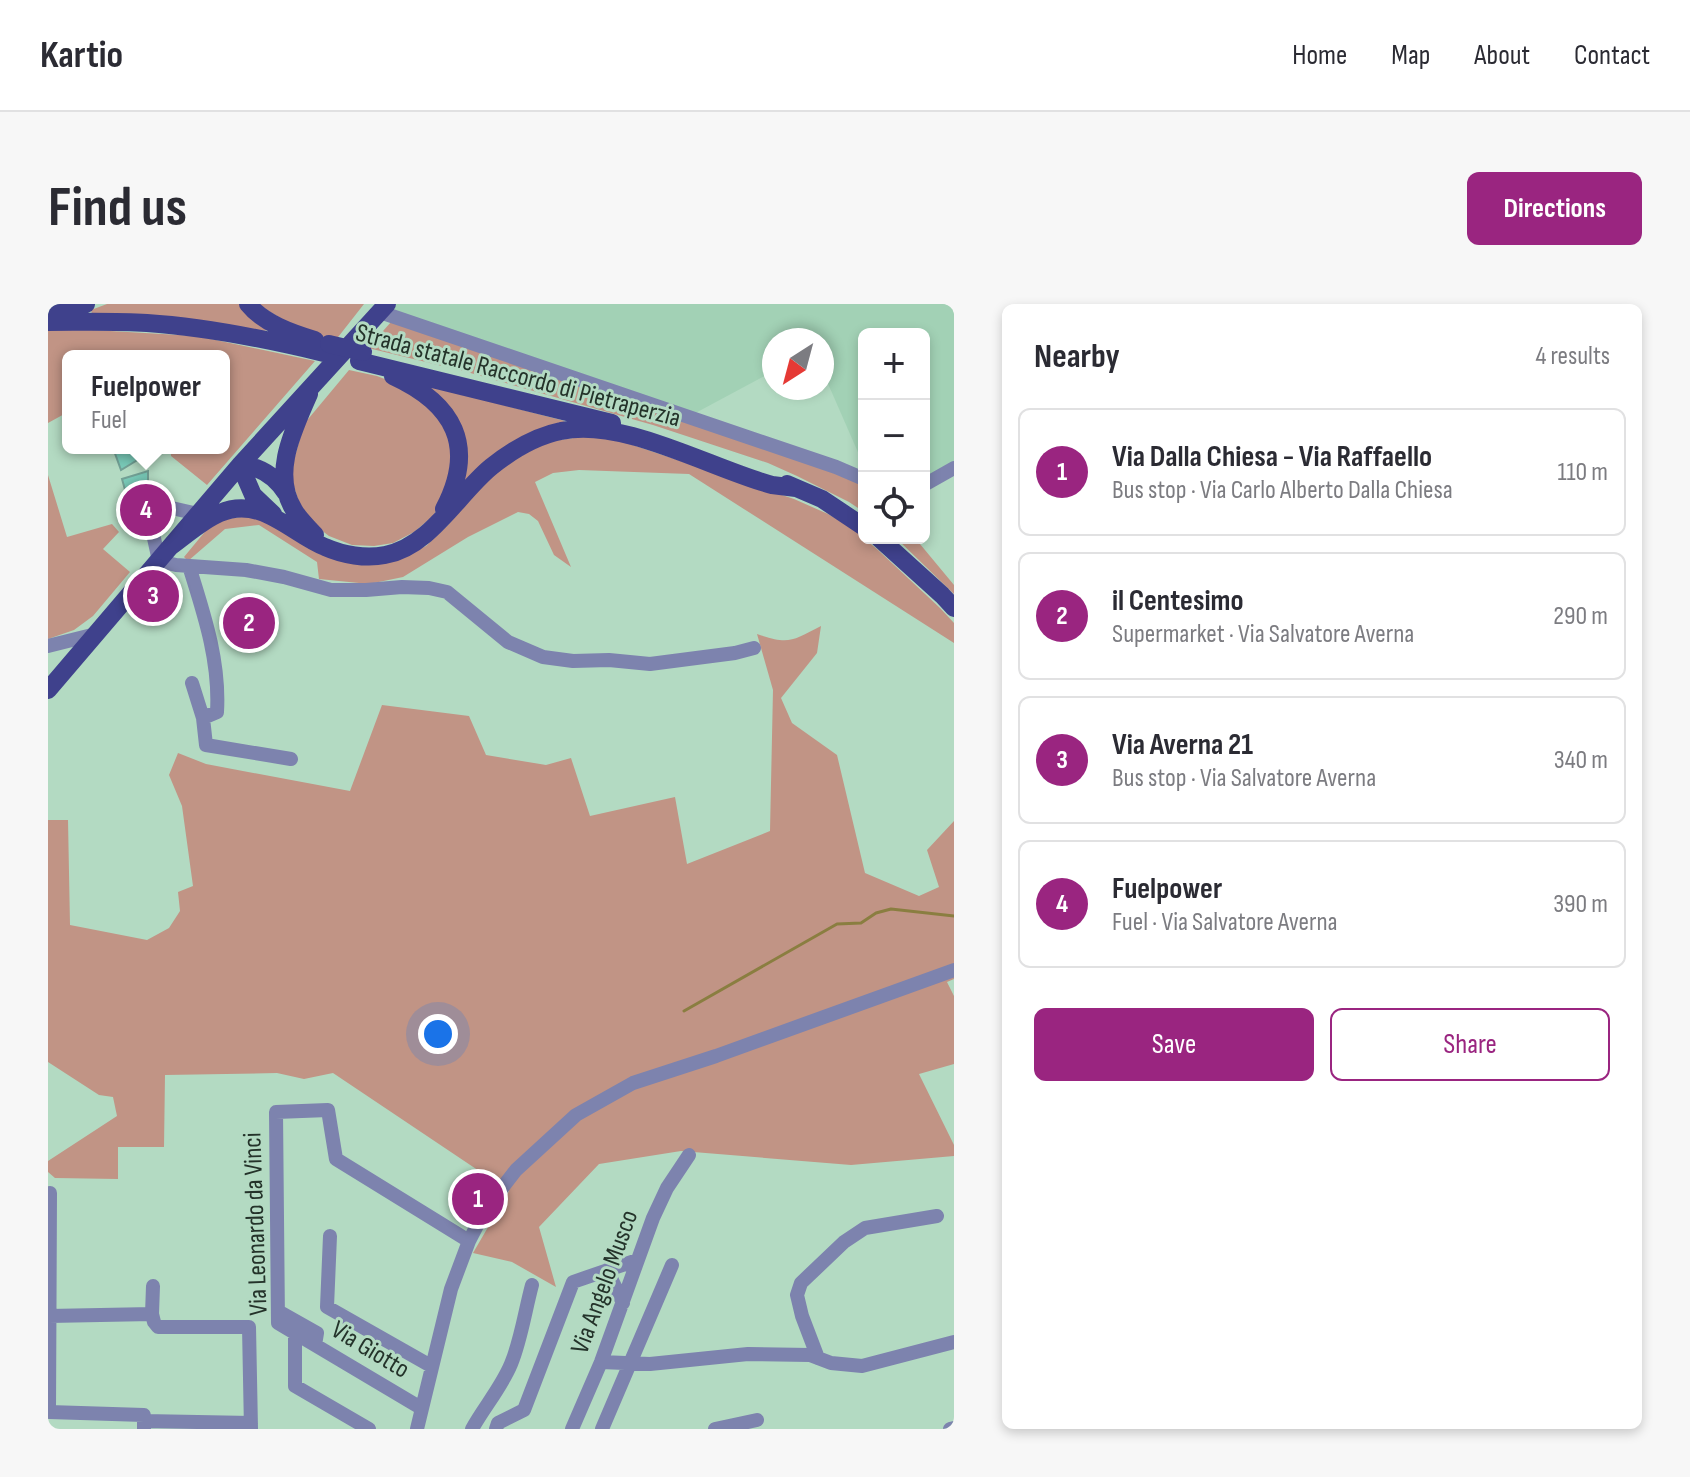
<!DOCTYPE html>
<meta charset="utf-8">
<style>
body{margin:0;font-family:"Sofia Sans Condensed",sans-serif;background:#f7f7f7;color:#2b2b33}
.controls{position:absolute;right:24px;top:24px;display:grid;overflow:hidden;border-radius:12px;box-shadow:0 4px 12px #0003}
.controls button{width:72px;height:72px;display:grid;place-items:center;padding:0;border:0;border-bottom:2px solid #e1e1e2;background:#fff;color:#2b2b33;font:40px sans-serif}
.compass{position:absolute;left:714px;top:24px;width:72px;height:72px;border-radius:50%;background:#fff;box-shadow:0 4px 12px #0003;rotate:216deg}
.you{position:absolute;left:390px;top:730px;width:28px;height:28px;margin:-20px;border:6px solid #fff;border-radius:50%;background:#1a73e8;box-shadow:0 0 0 12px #1a73e833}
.badge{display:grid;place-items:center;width:52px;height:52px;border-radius:50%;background:#9a2580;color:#fff;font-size:26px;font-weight:700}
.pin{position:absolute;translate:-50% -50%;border:4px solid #fff;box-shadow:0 2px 8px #0006}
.popup{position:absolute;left:14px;top:46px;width:168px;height:104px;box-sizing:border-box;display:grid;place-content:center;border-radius:12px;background:#fff;filter:drop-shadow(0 2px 6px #0005);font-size:26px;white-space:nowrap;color:#7c7c81}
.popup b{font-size:30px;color:#2b2b33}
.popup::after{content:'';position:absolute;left:50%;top:100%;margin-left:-16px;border:16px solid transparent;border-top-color:#fff}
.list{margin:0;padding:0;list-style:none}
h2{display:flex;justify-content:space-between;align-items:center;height:104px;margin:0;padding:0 32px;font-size:34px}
h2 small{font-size:26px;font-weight:400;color:#7c7c81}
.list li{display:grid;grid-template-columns:52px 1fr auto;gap:24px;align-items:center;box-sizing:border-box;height:128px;margin:0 16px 16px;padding:0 16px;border:2px solid #e1e1e2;border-radius:12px}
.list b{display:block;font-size:30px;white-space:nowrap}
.list p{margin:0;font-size:26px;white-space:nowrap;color:#7c7c81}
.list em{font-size:26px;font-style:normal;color:#7c7c81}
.actions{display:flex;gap:16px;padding:24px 32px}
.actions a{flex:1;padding:18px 0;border:2px solid #9a2580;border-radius:12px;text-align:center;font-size:28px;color:#9a2580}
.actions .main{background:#9a2580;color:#fff}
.icon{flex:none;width:44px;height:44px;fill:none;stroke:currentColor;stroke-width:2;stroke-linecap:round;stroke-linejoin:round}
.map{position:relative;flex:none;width:906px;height:1125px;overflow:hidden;border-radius:12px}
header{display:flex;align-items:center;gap:48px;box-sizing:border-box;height:112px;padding:0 40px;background:#fff;border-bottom:2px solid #e1e1e2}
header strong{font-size:38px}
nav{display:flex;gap:44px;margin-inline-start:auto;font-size:28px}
.intro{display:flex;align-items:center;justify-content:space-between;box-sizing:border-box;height:192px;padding:0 48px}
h1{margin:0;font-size:56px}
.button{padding:20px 36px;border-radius:12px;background:#9a2580;color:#fff;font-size:28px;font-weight:700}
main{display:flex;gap:48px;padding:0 48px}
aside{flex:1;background:#fff;border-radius:12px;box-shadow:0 4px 12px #0003}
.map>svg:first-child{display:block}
.built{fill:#a2d1b5}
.green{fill:#c19485}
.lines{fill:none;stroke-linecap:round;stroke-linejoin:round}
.stream{stroke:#8a7e40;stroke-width:3}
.building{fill:#79cab8;stroke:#72a095;stroke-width:2}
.minor{stroke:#7d83ae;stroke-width:14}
.major{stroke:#3f418c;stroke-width:18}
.major-bridge{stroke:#3f418c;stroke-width:18}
.labels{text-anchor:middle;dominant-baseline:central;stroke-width:6;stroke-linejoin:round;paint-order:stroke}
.street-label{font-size:26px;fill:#24332a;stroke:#b3dac2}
</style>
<header>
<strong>Kartio</strong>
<nav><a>Home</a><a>Map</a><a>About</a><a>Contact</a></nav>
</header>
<div class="intro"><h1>Find us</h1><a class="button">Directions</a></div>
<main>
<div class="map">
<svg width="906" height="1125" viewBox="0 0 906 1125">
<rect width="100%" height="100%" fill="#b3dac2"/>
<path class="built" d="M 339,0 L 906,0 L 906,164 L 876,181 L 876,30 L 816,30 L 816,162 L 774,66 L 774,36 L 726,36 L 726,67 L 640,113 L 332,8 Z"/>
<path class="green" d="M 59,0 L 195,0 L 221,26 L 214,27 L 44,10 L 43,6 Z
M 209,0 L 316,0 L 287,37 L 254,27 Z
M 343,18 L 806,175 L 816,181 L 816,208 L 801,198 L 749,172 L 720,159 L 605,121 L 419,68 L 320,44 Z
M 0,26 L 45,26 L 149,32 L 267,57 L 159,181 L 123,152 L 123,144 L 176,144 L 176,52 L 20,52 L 20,108 L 0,119 Z
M 301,66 L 329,72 L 352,81 L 392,110 L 407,143 L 399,190 L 385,212 L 366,228 L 345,239 L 326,242 L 304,241 L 281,232 L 264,219 L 253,205 L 242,170 L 256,120 Z
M 382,82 L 517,117 L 413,186 L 416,162 L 383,87 Z
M 552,130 L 746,195 L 780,210 L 803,223 L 830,246 L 892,304 L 906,319 L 906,339 L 641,170 L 531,166 L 505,169 L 487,178 L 523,263 L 506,251 L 490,217 L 481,210 L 470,208 L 420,233 L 355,273 L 321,280 L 271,275 L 269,258 L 211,221 L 177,225 L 140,257 L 136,253 L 160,224 L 170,216 L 208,211 L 261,242 L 354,253 L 378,242 L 400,221 L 447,166 L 499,138 Z
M 0,171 L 19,233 L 64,220 L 71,228 L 55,245 L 82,268 L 45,312 L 26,326 L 0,335 Z
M 848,234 L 867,234 L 906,281 L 906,290 Z
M 773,322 L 769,349 L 733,394 L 744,419 L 789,451 L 817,569 L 871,592 L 891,583 L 879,546 L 906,517 L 906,675 L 899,678 L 906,692 L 906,760 L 871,770 L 906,841 L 906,852 L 803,861 L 633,847 L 551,860 L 491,923 L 508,983 L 464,958 L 425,949 L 461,887 L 285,769 L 256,775 L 229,769 L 117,771 L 116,843 L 70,843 L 70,875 L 7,874 L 0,868 L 0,857 L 69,812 L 65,793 L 51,791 L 0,758 L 0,516 L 20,516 L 22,621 L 99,636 L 121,624 L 132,607 L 130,588 L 145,582 L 134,502 L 121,471 L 130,449 L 158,460 L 302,487 L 334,401 L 421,412 L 438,451 L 498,461 L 523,454 L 542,512 L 627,493 L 639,560 L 722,527 L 725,386 L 709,330 C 741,341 744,337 773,322 Z"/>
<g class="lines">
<path class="stream" d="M 636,707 L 789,620 L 813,619 L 828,609 L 843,605 L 906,612"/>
</g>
<path class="building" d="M 65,144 L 109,144 L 73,166 Z
M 100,167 L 100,180 L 92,188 L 104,199 L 94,210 L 92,215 L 82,206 L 89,198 L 79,193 L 74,175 Z"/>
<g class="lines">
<path class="minor" d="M 332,8 L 788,163 L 816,175
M 876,181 L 906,164
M 150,210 L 115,202 L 102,216 L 111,257 L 128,261 L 198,266 L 236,273 L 283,286 L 318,286 L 354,283 L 381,284 L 399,288 L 460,338 L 495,353 L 525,357 L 561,356 L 602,360 L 687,349 L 706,344
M 141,262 C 156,310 172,357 169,408 L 155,414
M 0,342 L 48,330
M 144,379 L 155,414 L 158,441 L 243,455
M 2,889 L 1,1108 L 96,1111 L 96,1117
M 282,932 L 279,1003 L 383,1062
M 559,966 L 575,999
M 230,1007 L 269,1029 L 267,1041
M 104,1010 L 105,982
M 1,1012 L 104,1010 L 106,1018 L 110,1023 L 201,1023 L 203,1125
M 247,1029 L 247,1082 L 321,1125
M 770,1054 L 754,1012 L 749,991 L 753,979 L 796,938 L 817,924 L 889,912
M 553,1058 L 602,1060 L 700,1050 L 762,1051 L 783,1059 L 814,1062 L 906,1038
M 373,1104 L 230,1019 L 228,808 L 280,806 L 288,855 L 421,937
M 96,1125 L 96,1117 L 203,1119
M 369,1125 L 403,985 L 421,937 L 437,906 L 468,866 L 528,811 L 585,779 L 668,752 L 906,666
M 424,1125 C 436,1103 453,1084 463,1060 C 473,1036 477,1007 484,981
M 448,1125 L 450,1119 L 476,1106 L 525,978 L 589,956
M 524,1125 L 553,1058 L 605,914 L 619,884 L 641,851
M 554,1125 L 624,961
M 667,1125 L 709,1116
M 902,1125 L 906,1124"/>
<path class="major" d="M 200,0 C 215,19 244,29 267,36
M 0,12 L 38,0
M 0,18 C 33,18 66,17 99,19 C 159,23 218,35 276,49
M 311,57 L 564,119
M 345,72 C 406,100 429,142 396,205
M 261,90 C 246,125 223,169 246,206 C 251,215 260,223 267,231
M 192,161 L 205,191 L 225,210
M 192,161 C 212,162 227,172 238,189
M 739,180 L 774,195 L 816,223
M 831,234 L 894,291 L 906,304
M 122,243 C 136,233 155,216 172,209 C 213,191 244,230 277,243 C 295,251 318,255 337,251 C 382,243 410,190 443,163 C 463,147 488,132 513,127 C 574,113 664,165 724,181 C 732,182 740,183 748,184
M 0,386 L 192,161 L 339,0"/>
<path class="major-bridge" d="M 281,40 L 315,48"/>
</g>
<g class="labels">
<g class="street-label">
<text transform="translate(470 72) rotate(15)">Strada statale Raccordo di Pietraperzia</text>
<text transform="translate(208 920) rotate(-92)">Via Leonardo da Vinci</text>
<text transform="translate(557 978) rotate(-70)">Via Angelo Musco</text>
<text transform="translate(322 1046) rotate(31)">Via Giotto</text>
</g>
</g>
</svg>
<div class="controls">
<button>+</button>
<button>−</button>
<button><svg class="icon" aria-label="locate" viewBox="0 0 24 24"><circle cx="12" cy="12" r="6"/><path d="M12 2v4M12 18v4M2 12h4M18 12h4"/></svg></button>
</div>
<svg class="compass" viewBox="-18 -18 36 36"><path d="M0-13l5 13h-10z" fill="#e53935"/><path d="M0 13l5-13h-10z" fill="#7c7c81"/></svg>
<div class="you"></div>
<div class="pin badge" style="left:430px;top:895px">1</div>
<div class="pin badge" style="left:201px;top:319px">2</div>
<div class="pin badge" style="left:105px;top:292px">3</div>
<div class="pin badge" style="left:98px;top:206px">4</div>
<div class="popup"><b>Fuelpower</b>Fuel</div>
</div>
<aside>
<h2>Nearby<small>4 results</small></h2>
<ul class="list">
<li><span class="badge">1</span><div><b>Via Dalla Chiesa - Via Raffaello</b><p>Bus stop · Via Carlo Alberto Dalla Chiesa</p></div><em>110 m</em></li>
<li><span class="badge">2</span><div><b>il Centesimo</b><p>Supermarket · Via Salvatore Averna</p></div><em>290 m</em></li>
<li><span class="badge">3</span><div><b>Via Averna 21</b><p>Bus stop · Via Salvatore Averna</p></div><em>340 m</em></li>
<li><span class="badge">4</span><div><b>Fuelpower</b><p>Fuel · Via Salvatore Averna</p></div><em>390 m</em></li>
</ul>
<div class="actions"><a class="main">Save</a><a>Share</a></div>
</aside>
</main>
